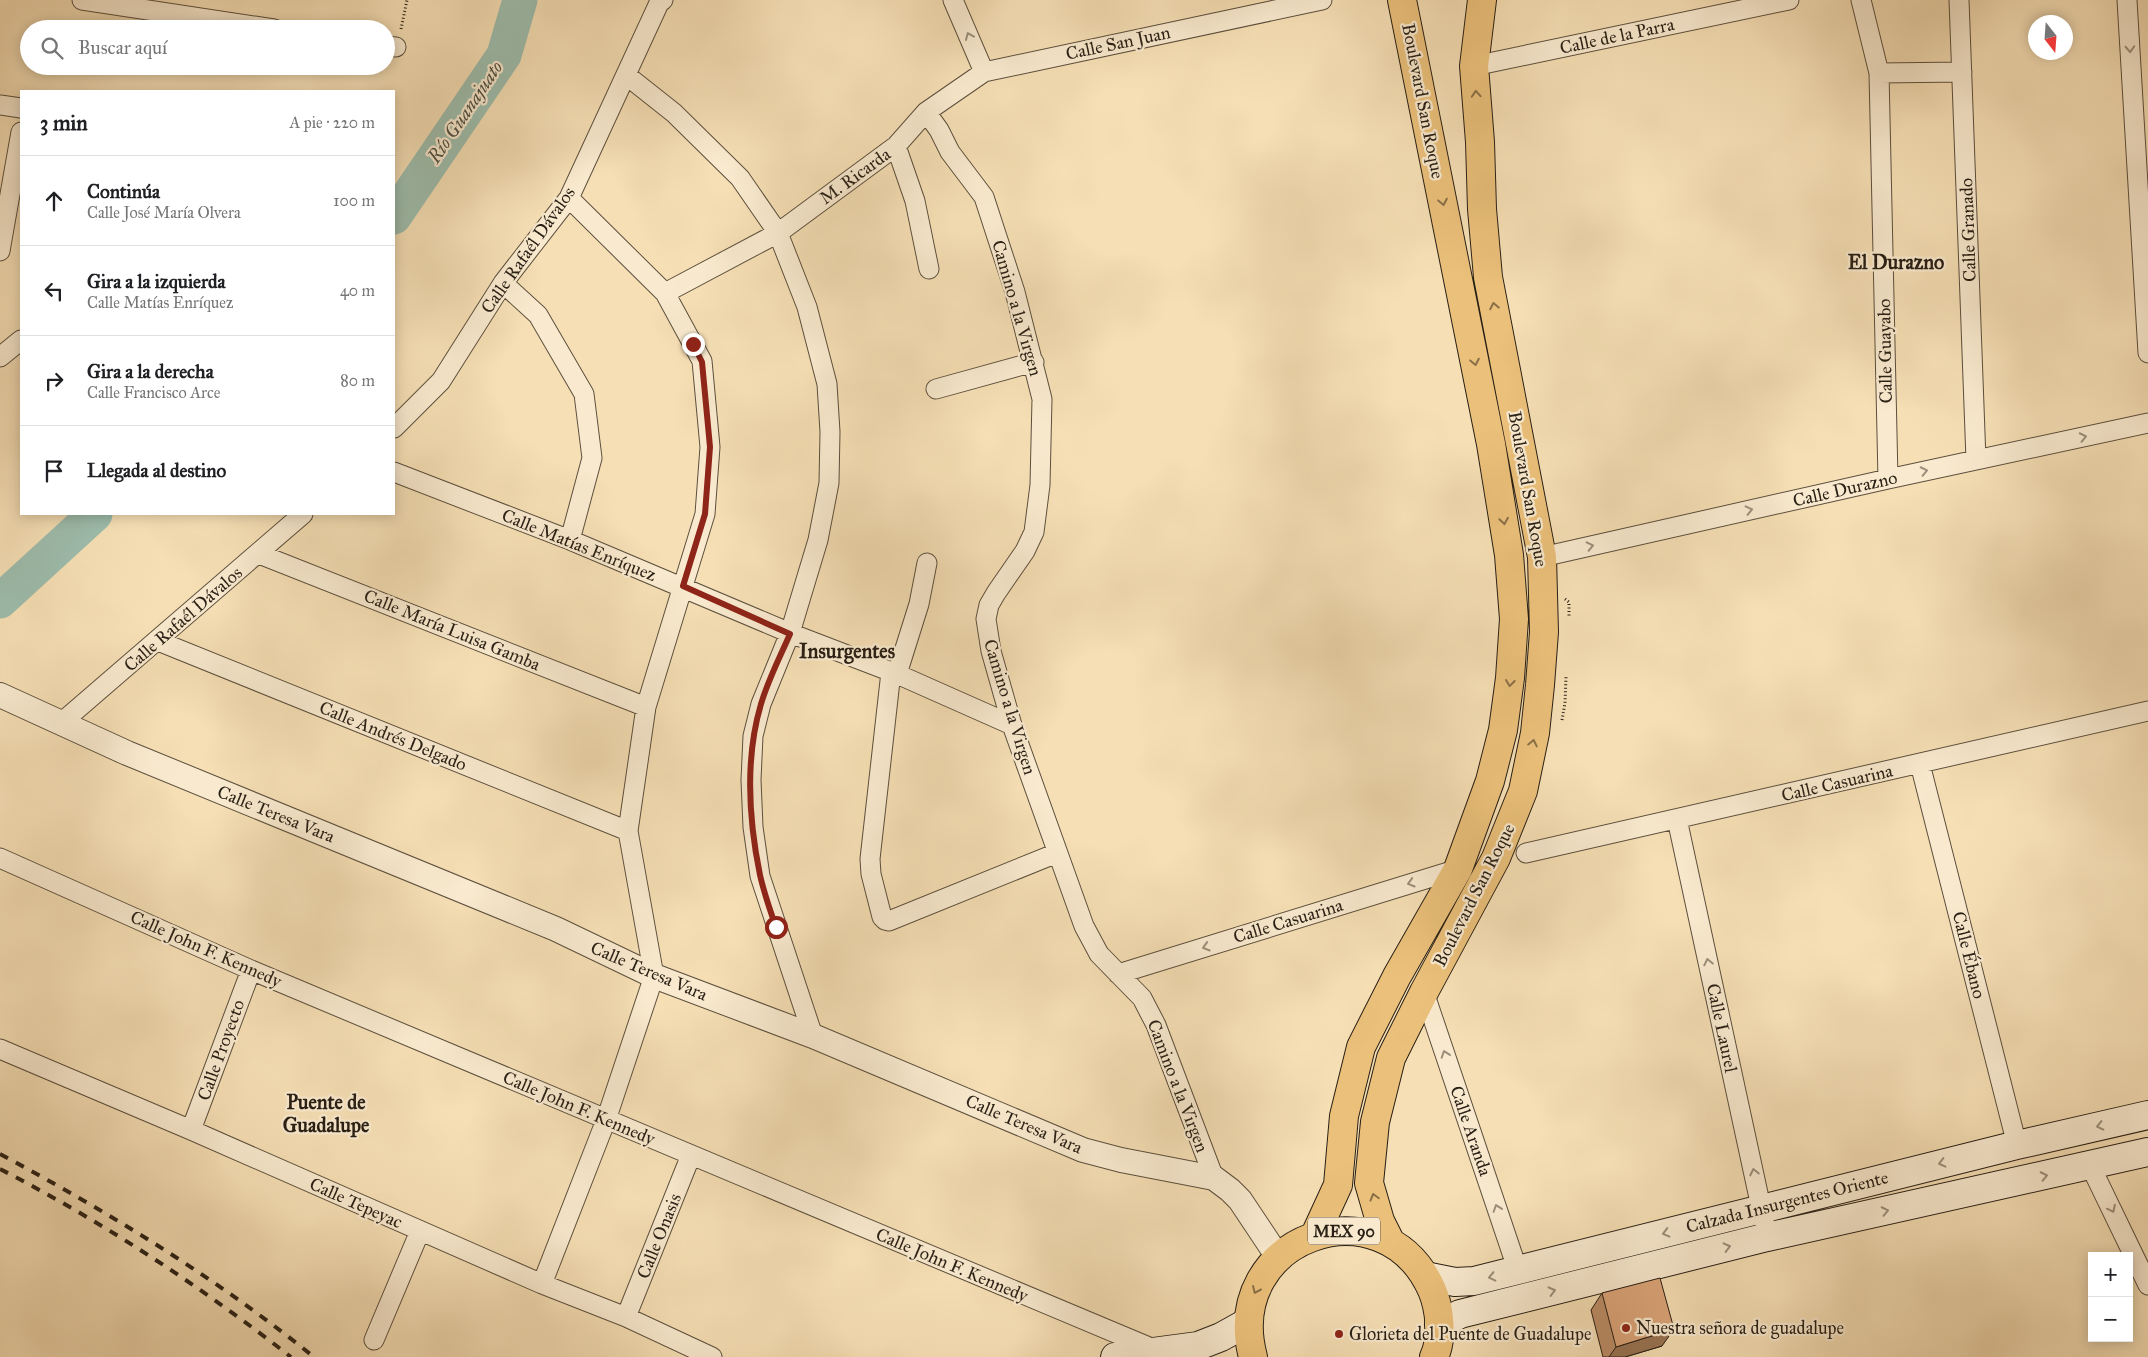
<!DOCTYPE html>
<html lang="es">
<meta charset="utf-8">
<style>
body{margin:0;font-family:"IM FELL Great Primer",serif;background:#f6f6f6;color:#202124}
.controls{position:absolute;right:15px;bottom:15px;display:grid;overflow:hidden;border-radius:0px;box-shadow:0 2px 12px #0003}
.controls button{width:45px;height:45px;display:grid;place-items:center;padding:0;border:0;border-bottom:1px solid #e0e0e0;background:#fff;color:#202124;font:25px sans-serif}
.compass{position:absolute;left:2028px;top:15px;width:45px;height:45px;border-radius:50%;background:#fff;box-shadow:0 2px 12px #0003;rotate:163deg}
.stop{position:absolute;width:15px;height:15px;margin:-11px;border:4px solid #8f2418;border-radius:50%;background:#fff}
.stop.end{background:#8f2418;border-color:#fff;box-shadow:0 1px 5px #0008}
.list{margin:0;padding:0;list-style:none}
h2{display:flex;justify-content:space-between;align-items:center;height:65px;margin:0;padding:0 20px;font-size:21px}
h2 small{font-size:16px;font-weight:400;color:#757577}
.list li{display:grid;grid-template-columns:32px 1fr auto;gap:15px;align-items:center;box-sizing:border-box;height:90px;padding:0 20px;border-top:1px solid #e0e0e0}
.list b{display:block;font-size:19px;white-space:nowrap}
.list p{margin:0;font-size:16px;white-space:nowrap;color:#757577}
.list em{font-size:16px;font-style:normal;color:#757577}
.icon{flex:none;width:28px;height:28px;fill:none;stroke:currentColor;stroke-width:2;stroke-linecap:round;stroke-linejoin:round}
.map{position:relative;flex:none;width:2148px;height:1357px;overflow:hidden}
.search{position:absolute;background:#fff;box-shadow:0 2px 12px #0003;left:20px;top:20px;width:375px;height:55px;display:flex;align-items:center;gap:12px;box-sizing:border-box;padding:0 18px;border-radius:28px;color:#757577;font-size:19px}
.panel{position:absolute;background:#fff;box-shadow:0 2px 12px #0003;left:20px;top:90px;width:375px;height:425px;border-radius:0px}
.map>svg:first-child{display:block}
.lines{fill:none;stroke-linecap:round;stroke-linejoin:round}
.river{stroke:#9dbdad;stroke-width:35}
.minor-casing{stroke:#5c4f3d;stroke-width:21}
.tertiary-casing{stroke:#5c4f3d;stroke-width:26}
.secondary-casing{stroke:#281f15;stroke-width:30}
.primary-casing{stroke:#281f15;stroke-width:30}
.path{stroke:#281f15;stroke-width:3;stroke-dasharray:1 2.5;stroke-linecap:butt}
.minor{stroke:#f9eacf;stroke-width:19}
.tertiary{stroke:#f9eacf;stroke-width:24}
.secondary{stroke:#f9eacf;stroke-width:28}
.primary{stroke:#ebc07a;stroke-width:28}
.rail{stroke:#281f15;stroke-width:4;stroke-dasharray:9 9;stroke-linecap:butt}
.wall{fill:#bc8e68;stroke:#281f15}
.shaded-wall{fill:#997455;stroke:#281f15}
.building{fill:#dba579;stroke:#281f15}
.oneway{stroke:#9b8f7b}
.oneway2{stroke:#8a7048}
.route{stroke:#8f2418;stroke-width:6}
.poi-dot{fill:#8f2418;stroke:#f9eacf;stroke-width:2}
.labels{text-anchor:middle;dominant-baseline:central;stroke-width:4.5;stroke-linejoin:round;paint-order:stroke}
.shield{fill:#f9eacf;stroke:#675c4d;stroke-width:1}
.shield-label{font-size:16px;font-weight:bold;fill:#281f15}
.street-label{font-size:18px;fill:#281f15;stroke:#f9eacf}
.poi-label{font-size:18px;fill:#281f15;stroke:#f9eacf;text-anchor:start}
.water-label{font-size:19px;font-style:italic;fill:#4b4e43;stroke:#f9eacf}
.quarter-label{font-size:20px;font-weight:bold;fill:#281f15;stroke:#f9eacf}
</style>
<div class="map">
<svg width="2148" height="1357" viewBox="0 0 2148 1357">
<rect width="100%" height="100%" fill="#f6dfb5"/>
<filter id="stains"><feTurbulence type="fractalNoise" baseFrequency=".004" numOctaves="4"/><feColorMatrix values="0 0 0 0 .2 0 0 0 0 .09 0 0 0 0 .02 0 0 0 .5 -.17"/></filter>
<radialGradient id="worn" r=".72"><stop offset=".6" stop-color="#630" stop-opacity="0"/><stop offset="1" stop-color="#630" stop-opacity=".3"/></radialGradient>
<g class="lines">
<path class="river" d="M 394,217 L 504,55 L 520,0
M 0,601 L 95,514"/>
<defs>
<path id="minor" d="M 82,0 L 274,29
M 953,0 L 984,72
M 1861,0 L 1879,73 L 1888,479
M 1959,0 L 1976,460
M 2127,0 L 2148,353
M 386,46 L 396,47
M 1474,66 L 1789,0
M 1879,73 L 1962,72
M 626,75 L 674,113 L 740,178 L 778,233 L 807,307 L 827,384 L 830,432 L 829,483 L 818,540 L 790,633 L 761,704 L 753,736 L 751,780 L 753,827 L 760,876 L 813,1036
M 0,105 L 21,108
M 926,112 L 939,130 L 950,152 L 984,197 L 1015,292 L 1042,399 L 1040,485 L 1034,532 L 1025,551 L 996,593 L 989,605 L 986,619 L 991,651 L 1012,725 L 1084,926 L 1099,954 L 1142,998 L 1156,1025 L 1214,1178
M 896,146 L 915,201 L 929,269
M 0,251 L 21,132
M 503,283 L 538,315 L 584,394 L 592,458 L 570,540
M 665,293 L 778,233 L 896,146 L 926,112 L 984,72 L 1322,0
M 0,357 L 21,340
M 936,389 L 1034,362
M 394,428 L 441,381 L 503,283 L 569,198 L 659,3 L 663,0
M 394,472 L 570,540 L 790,633 L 897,674 L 1012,725
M 259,554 L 646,707
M 1542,557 L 1888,479 L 2148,423
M 158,641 L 628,831
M 891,672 L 870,859 L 871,874 L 882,917 L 885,920 L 889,921 L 1057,853
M 897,674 L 919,604 L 927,563
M 61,723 L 303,514
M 1920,764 L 2017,1145
M 1677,819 L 1764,1221
M 1526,853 L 2148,711
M 0,858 L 251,970 L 1156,1350
M 1118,974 L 1458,869
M 1424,992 L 1518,1271
M 0,1049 L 191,1130 L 542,1284 L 626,1317 L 712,1357
M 191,1130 L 251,970
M 2090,1165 L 2148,1285
M 542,1284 L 606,1120 L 654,976 L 628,831 L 646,707 L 705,514 L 710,447 L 702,361 L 665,293 L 569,198
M 626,1317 L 691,1155
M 374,1340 L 420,1231"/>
<path id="tertiary" d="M 0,695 L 127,753 L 556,929 L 654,976 L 813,1036 L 1083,1150 L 1121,1160 L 1214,1178 L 1230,1190 L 1240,1200 L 1278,1257"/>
<path id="secondary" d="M 1425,1276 L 1455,1282 L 1474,1281 L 2017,1145 L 2148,1115
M 1439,1325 L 1460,1314 L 1767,1237 L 2148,1152
M 1115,1357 L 1198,1346 L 1221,1337 L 1248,1322"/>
<path id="primary" d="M 1315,1235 L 1338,1185 L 1344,1116 L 1361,1047 L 1397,976 L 1458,869 L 1490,781 L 1503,730 L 1510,678 L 1514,619 L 1509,555 L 1491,444 L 1402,0
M 1391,1243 L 1380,1221 L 1369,1183 L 1375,1122 L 1391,1058 L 1424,992 L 1496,858 L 1523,791 L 1535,733 L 1540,685 L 1544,632 L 1542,557 L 1488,277 L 1482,209 L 1480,142 L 1474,66 L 1482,0
M 1253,1357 C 1221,1237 1383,1180 1432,1290 C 1440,1309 1443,1338 1434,1357"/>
</defs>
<use href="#minor" class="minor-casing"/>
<use href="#tertiary" class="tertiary-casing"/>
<use href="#secondary" class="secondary-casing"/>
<use href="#primary" class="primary-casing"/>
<path class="path" d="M 401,29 L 407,0
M 1565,599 L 1569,602 L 1569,616
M 1562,720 L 1565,703 L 1566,677"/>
<use href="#minor" class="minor"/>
<use href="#tertiary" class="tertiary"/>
<use href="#secondary" class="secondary"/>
<use href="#primary" class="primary"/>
<path class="rail" d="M 0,1154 C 110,1213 216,1278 314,1357
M 0,1169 C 103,1222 200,1286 291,1357"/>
</g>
<path class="wall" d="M 1602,1293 L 1662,1346 L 1625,1357 L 1603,1357 L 1591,1310 Z"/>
<path class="shaded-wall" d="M 1674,1329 L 1662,1346 L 1625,1357 L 1609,1357 L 1616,1347 Z"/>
<path class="building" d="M 1660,1278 L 1674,1329 L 1616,1347 L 1602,1293 Z"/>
<defs><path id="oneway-chevron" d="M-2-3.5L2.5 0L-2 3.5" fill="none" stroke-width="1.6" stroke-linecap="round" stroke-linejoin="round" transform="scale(1.25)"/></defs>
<g class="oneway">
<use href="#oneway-chevron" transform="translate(969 36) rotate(-113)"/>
<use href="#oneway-chevron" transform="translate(2130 49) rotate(87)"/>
<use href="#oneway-chevron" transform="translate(2083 437) rotate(-12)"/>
<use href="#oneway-chevron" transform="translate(1924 471) rotate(-12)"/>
<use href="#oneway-chevron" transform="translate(1749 510) rotate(-13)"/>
<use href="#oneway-chevron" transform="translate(1590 546) rotate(-13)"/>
<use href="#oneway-chevron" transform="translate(1411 883) rotate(163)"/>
<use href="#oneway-chevron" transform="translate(1206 947) rotate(163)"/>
<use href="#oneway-chevron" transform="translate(1708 962) rotate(-102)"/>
<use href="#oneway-chevron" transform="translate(1445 1054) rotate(-109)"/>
<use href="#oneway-chevron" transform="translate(2100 1126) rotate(167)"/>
<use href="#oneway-chevron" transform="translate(1942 1163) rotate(166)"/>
<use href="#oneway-chevron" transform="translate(1754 1172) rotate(-102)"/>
<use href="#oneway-chevron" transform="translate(2044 1176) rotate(-12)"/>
<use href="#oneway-chevron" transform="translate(1497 1208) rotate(-109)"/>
<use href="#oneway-chevron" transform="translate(2112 1209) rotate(64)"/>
<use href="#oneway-chevron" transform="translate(1885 1211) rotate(-12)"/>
<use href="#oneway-chevron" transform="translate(1666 1233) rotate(165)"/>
<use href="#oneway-chevron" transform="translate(1727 1247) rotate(-14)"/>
<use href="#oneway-chevron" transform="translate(1492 1277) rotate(167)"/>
<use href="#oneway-chevron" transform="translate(1552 1291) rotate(-14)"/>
</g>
<g class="oneway2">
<use href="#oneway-chevron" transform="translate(1476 94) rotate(-94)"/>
<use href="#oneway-chevron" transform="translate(1443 202) rotate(79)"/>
<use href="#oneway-chevron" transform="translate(1494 306) rotate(-101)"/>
<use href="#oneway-chevron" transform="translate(1475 362) rotate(79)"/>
<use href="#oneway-chevron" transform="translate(1504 521) rotate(81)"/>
<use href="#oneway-chevron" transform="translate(1510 683) rotate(97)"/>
<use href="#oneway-chevron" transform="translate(1533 743) rotate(-78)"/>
<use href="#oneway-chevron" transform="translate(1374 1197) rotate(-106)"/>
<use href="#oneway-chevron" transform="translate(1256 1290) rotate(114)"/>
</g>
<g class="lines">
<path class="route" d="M 693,344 L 702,362 L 710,447 L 705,514 L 683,586 L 790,634 C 780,657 768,680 761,704 C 745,758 749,821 760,875 C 764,893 770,910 776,927"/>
</g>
<g class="poi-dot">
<circle cx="1626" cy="1328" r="5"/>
<circle cx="1339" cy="1334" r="5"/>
</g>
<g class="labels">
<rect class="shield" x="1308" y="1217.5" width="72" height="27" rx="4"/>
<g class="shield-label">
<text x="1344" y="1231">MEX 90</text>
</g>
<g class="street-label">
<text transform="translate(1617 36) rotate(-12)">Calle de la Parra</text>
<text transform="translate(1118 43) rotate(-12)">Calle San Juan</text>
<text transform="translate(1423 101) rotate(79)">Boulevard San Roque</text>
<text transform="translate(855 176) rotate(-36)">M. Ricarda</text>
<text transform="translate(1968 230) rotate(-92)">Calle Granado</text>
<text transform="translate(528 250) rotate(-55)">Calle Rafaél Dávalos</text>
<text transform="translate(1017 308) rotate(74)">Camino a la Virgen</text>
<text transform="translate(1885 351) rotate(-91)">Calle Guayabo</text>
<text transform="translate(1528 489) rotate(80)">Boulevard San Roque</text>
<text transform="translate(1845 489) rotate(-13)">Calle Durazno</text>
<text transform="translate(579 545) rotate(22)">Calle Matías Enríquez</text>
<text transform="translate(183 619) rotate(-41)">Calle Rafaél Dávalos</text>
<text transform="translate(452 630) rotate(22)">Calle María Luisa Gamba</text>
<text transform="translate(1010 707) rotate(73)">Camino a la Virgen</text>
<text transform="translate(393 736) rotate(22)">Calle Andrés Delgado</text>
<text transform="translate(1837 783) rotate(-13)">Calle Casuarina</text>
<text transform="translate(276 814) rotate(22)">Calle Teresa Vara</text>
<text transform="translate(1474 895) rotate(-63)">Boulevard San Roque</text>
<text transform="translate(1288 921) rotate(-17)">Calle Casuarina</text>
<text transform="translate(206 949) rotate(24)">Calle John F. Kennedy</text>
<text transform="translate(1969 955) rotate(76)">Calle Ébano</text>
<text transform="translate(649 971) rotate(23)">Calle Teresa Vara</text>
<text transform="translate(1722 1028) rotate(78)">Calle Laurel</text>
<text transform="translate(221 1050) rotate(-70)">Calle Proyecto</text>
<text transform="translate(1178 1086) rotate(69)">Camino a la Virgen</text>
<text transform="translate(579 1108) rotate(23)">Calle John F. Kennedy</text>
<text transform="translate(1024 1124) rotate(23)">Calle Teresa Vara</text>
<text transform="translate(1471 1131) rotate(71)">Calle Aranda</text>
<text transform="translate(1787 1202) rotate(-14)">Calzada Insurgentes Oriente</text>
<text transform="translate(356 1203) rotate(24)">Calle Tepeyac</text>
<text transform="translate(659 1236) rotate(-68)">Calle Onasis</text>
<text transform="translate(952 1265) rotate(23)">Calle John F. Kennedy</text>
</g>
<g class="poi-label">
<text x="1636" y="1328">Nuestra señora de guadalupe</text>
<text x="1349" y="1334">Glorieta del Puente de Guadalupe</text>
</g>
<g class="water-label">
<text transform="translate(465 112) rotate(-56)">Río Guanajuato</text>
</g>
<g class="quarter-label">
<text x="1896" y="262">El Durazno</text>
<text x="847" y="651">Insurgentes</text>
<text x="326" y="1102">Puente de<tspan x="326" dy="23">Guadalupe</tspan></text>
</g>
</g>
<rect width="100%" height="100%" filter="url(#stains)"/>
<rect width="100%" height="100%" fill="url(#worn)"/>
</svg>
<div class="controls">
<button>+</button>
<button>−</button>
</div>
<svg class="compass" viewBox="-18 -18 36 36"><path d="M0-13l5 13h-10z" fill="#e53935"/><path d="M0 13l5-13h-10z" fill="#757577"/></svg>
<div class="stop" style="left:776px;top:927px"></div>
<div class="stop end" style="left:693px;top:344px"></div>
<div class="search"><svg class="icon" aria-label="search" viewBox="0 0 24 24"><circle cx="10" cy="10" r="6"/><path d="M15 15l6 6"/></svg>Buscar aquí</div>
<section class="panel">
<h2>3 min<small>A pie · 220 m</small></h2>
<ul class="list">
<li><svg class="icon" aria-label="ahead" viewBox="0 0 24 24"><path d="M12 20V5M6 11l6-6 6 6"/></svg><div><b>Continúa</b><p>Calle José María Olvera</p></div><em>100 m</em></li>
<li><svg class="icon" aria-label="left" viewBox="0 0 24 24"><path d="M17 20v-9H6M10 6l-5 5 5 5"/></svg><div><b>Gira a la izquierda</b><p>Calle Matías Enríquez</p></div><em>40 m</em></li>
<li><svg class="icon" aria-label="right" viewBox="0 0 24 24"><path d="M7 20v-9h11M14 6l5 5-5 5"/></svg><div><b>Gira a la derecha</b><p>Calle Francisco Arce</p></div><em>80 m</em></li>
<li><svg class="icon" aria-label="arrive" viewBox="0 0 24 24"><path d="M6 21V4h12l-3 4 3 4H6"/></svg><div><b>Llegada al destino</b></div></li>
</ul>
</section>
</div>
